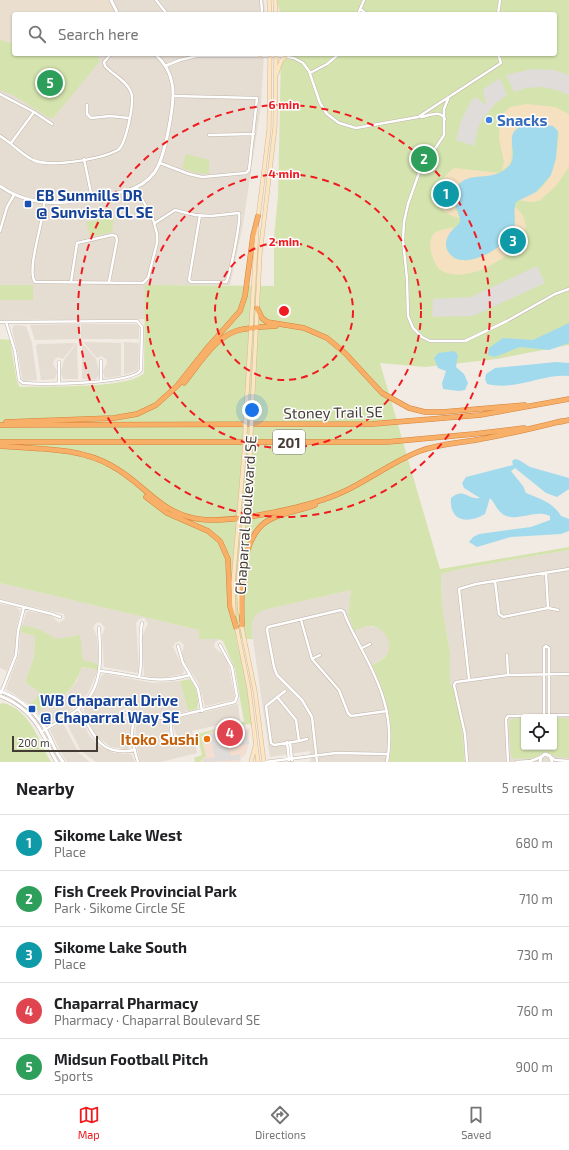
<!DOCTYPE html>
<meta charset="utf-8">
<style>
body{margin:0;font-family:"Exo 2",sans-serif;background:#f2f2f2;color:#202124}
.controls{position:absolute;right:12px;bottom:12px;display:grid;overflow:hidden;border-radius:4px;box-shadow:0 1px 3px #0004}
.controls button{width:36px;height:36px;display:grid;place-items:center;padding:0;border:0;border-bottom:1px solid #e0e0e0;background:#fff;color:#202124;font:20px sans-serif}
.scale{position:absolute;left:12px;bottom:10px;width:86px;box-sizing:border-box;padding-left:4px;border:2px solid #433b34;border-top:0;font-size:11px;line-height:14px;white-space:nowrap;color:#433b34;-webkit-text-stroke:3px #fff;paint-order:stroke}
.you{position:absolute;left:252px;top:410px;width:14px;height:14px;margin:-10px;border:3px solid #fff;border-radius:50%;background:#1a73e8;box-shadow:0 0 0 6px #1a73e833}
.badge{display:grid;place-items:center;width:26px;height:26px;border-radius:50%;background:#f11b1f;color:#fff;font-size:13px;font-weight:700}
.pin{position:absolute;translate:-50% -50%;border:2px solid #fff;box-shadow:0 1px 4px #0006}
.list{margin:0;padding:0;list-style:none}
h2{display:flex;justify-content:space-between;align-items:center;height:52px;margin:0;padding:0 16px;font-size:17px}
h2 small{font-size:13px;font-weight:400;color:#757577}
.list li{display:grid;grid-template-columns:26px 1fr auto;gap:12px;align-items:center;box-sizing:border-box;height:56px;padding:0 16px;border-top:1px solid #e0e0e0}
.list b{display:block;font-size:15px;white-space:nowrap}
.list p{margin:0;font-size:13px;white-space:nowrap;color:#757577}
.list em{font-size:13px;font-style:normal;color:#757577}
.icon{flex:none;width:22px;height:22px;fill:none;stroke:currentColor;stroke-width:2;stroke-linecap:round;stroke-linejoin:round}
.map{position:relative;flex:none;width:569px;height:762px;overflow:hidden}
.search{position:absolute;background:#fff;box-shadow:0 1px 3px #0004;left:12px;right:12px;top:12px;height:44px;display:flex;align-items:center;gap:10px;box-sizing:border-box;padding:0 14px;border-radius:4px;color:#757577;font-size:15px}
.sheet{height:332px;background:#fff}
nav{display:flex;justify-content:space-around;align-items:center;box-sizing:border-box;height:56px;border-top:1px solid #e0e0e0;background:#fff;font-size:11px;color:#757577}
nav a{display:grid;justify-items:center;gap:2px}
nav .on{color:#f11b1f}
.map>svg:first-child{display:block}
.residential{fill:#e5dcd2;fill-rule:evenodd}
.commercial{fill:#f3decf}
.education{fill:#eadece}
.green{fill:#d5e4ae}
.sand{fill:#f5e1c0}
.parking{fill:#dfdcd9}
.water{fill:#a2daed}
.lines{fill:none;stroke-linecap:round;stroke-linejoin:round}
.minor-casing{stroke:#bfb4aa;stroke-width:3.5}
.tertiary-casing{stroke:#bfb4aa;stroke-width:4}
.secondary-casing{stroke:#d3b997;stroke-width:4.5}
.motorway-casing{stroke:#d68239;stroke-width:5.5}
.minor{stroke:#fff;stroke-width:2.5}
.tertiary{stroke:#fff;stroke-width:3}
.secondary{stroke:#fce5c3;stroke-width:3.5}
.motorway{stroke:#f8b068;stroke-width:4.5}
.secondary-bridge-casing{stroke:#d3b997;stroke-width:4.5;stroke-linecap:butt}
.secondary-bridge{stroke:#fce5c3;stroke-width:3.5}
.ring{fill:none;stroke:#f11b1f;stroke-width:2;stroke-dasharray:7 5}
.shop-dot{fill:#3f7fe0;stroke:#fff;stroke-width:1.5}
.transit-dot{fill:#1a4fb4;stroke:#fff;stroke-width:1.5}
.food-dot{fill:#e8710a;stroke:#fff;stroke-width:1.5}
.labels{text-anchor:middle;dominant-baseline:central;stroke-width:3;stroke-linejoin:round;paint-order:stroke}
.shield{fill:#fff;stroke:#7b7671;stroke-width:1}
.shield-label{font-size:14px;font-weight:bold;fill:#433b34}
.shop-label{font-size:15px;font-weight:bold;fill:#366cbe;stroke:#fff;text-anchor:start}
.transit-label{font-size:15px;font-weight:bold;fill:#164399;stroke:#fff;text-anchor:start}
.street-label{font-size:15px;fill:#433b34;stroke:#fff}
.food-label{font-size:15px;font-weight:bold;fill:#c56008;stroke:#fff;text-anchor:end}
.centre{fill:#f11b1f;stroke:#fff;stroke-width:2}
.ring-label{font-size:12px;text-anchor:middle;font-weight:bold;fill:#f11b1f;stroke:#fff;stroke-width:3;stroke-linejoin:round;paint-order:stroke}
</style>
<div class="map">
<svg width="569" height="762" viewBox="0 0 569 762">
<rect width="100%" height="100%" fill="#f1ebe4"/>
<path class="residential" d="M 0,0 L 264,0 L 265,14 L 14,14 L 14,54 L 264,54 L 261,105 L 243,224 L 230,285 L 146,285 L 145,319 L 0,320 Z
M 80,324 L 80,339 L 35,340 L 30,325 Z
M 81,324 L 136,324 L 139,326 L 139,339 L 81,339 Z
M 14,325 L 26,326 L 32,343 L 37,380 L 24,381 L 22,379 L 18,354 L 12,329 Z
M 83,342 L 121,343 L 121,376 L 105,378 L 103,371 L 107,363 L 106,359 L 101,356 L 97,358 Z
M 124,342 L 139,343 L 138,370 L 124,375 Z
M 76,343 L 63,359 L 58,357 L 54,360 L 53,364 L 57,371 L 55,379 L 41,380 L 36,346 L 38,344 Z
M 77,343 L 78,379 L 63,379 L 61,373 L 64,360 Z
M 82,343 L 96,359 L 99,371 L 99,376 L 96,379 L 82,379 Z
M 569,550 L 569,762 L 465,762 L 461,721 L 454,691 L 450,682 L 450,652 L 442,607 L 441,574 L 465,568 ZM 524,717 L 554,717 L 554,747 L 524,747 Z
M 0,583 L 199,630 L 199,639 L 220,639 L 215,642 L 214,647 L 223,655 L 228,663 L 235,698 L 232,700 L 205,706 L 198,682 L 184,661 L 182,653 L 184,645 L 180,641 L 175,643 L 173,647 L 184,670 L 183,674 L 161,678 L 144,676 L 142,637 L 148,623 L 144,618 L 139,619 L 136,623 L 139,671 L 137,673 L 104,667 L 102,635 L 105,628 L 100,622 L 96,623 L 93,627 L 97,637 L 99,664 L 83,661 L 57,639 L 39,629 L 22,625 L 27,611 L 50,615 L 59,623 L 65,619 L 64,614 L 0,599 Z
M 351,590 L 348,615 L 354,631 L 368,626 L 380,628 L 388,637 L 390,645 L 388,653 L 382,659 L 372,665 L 384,690 L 389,712 L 391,735 L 389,762 L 307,762 L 311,761 L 310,751 L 270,757 L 251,626 L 252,619 L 255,614 L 263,610 Z
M 0,604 L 16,607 L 20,611 L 16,630 L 15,651 L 7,671 L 0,668 Z
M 20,632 L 35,636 L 34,657 L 25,682 L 40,693 L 30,705 L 6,689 L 19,654 Z
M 82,667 L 98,670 L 88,693 L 72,710 L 47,724 L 37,712 L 67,693 L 77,681 Z
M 106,674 L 153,683 L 180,681 L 188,711 L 172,715 L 153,715 L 133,712 L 127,708 L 123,709 L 121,711 L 121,716 L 131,722 L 131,745 L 128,749 L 111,747 L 96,736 L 83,709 L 96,690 L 102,675 Z
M 238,704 L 240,720 L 192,731 L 197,753 L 161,762 L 140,762 L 135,738 L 136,727 L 139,719 L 167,721 L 169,730 L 167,740 L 173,743 L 178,738 L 174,729 L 173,722 L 175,719 Z
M 76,714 L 80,716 L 89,735 L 99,746 L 114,753 L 131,754 L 135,762 L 96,762 L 81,751 L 65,720 Z
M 62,722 L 79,753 L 90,762 L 67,762 L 64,758 L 50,730 Z"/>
<path class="commercial" d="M 244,722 L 245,729 L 247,730 L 249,727 L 250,732 L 247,751 L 244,756 L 240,758 L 241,762 L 195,762 L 194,758 L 202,756 L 197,734 Z"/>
<path class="education" d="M 0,0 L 111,0 L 118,14 L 14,14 L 14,44 L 0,40 Z"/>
<path class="green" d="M 277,0 L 569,0 L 569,345 L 497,359 L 425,367 L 380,363 L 440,569 L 569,547 L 569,550 L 465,568 L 441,574 L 442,607 L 450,652 L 450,682 L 454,691 L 461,721 L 465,762 L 389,762 C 395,728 387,695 372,665 C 378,662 383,660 387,654 C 394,642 383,625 369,626 C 364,626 359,630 354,631 L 348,615 L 351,590 L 268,609 C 251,613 250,623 253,639 L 236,639 L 244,671 L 252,722 L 250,726 L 249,721 L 249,724 L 210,732 L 208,735 L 201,736 L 206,757 L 204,757 L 200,762 L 195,762 L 194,758 L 202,755 L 197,734 L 244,722 L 235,669 L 223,641 L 219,639 L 199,639 L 199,630 L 0,583 L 0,339 L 10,340 L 17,382 L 20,387 C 45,386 129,389 144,373 L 145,285 L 274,286 L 274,237 L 278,196 L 281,54 L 555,54 L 555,14 L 280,14 Z
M 0,40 L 14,44 L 14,54 L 96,54 L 100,61 L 53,118 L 49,118 L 15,96 L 0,90 Z
M 186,154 L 209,160 L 209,174 L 196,173 L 182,168 Z
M 114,217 L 112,232 L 90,237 L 86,222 Z
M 0,285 L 33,285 L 33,300 L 0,300 Z
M 22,625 L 39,629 L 57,639 L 80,635 L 83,660 L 99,664 L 98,670 L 82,667 C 73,693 60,699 37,712 L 30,705 L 40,693 L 25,682 L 34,657 L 35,636 L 20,632 Z
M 189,679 C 196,684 200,701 197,709 L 188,711 L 180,681 Z
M 3,703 C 30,709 39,742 51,762 L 0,762 L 0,704 Z
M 524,718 L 524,747 L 554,747 L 554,718 L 569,718 L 569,758 L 557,757 L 548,753 L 533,758 L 514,759 L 511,756 L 509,722 L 512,719 Z"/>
<path class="sand" d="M 527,104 L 555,107 L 569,114 L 569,166 L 565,173 L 556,186 L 539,201 L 530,202 L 518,200 C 523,197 529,196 534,193 C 556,180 556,156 559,134 C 554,131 548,126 543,124 C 530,120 515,126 512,139 C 511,147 513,156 510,164 L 502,171 L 504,162 L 499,139 L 500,117 L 510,107 Z
M 454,168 L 500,173 L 495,176 L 469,178 L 454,206 L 460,219 C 453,216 443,212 439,206 C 430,193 444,175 454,168 Z
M 515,207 C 524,214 529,225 523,236 C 512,258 469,283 444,272 C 433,268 424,240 436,232 C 441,229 448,229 454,227 L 446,240 L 446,246 L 460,260 C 480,261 509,246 515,226 C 516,220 513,213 515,207 Z"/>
<path class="parking" d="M 532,69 L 554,70 L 569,75 L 569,95 L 557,90 L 541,87 L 526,88 L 514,92 L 506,75 Z
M 500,78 L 507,95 L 496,103 L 483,118 L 478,128 L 474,146 L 456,140 L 461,121 L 470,103 L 475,97 L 486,105 L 483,89 Z
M 537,266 L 545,283 L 473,316 L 432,317 L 433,299 L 471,297 Z
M 247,730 L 249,744 L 239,746 L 237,741 L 227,743 L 231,756 L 239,754 L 241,760 L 204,762 L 203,759 L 217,757 L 215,757 L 211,741 L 213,740 L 211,740 L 209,734 L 217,733 L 218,738 L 217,740 L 236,737 L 244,734 L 242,731 Z"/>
<path class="water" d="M 532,123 L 553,126 L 558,131 L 556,158 L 551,175 L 536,192 L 516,202 C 512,213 518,224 511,234 C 502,249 463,272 449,253 C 446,249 445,244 447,239 C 449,231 456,228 460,222 C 461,208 447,203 457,187 C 468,169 492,184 509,166 C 522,151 496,130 532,123 Z
M 569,323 L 569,343 L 549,350 L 520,347 L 495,357 L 488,355 L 489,348 L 503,338 L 533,340 Z
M 454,351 L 458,355 L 456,367 L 464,374 L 468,383 L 465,390 L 459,391 L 443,389 L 442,383 L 446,371 L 438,368 L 434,358 L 438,353 Z
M 556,362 L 569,363 L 569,376 C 540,374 517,391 487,384 L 485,379 L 486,374 L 495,368 Z
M 515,459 L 519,460 L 530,467 L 569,478 L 569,489 L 557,497 L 546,493 L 515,468 L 511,471 L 523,486 L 526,493 C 540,499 553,502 561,516 L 569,519 L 569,531 L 561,534 L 511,537 L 477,547 L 469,542 L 473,537 L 479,534 L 531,527 L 550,520 L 550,516 C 536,509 518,522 504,515 C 497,511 495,503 490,498 L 485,514 C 468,524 449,522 451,498 C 464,487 467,500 480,498 L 464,488 L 462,483 L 466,477 L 513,465 L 512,461 Z"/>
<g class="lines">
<defs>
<path id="minor" d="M 156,0 L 167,14
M 360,9 L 367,14
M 261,14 L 262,10 L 261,0
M 358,14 L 364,0
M 498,14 L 500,0
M 165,66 L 180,60 L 197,56 L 280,56 L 294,58 L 303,63 L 309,71 L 320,103 L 327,114 L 339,123 L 356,128 L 418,117 L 501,63 L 498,54
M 310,73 L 327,64 L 339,54
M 0,94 L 34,112 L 11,143
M 448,99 L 444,109 L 444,135 L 419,173 L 408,204 L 404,222 L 403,240 L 407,279 L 408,316 L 413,328 L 422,337 L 430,341 L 465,341 L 507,321 L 555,294 L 569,289
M 87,105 L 87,114 L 91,118 L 110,116 L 129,118
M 34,112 L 52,124
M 421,117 C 430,116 439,109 445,119
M 209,135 L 254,134
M 0,136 C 12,143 21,154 33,160 C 51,168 101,159 118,150 C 126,144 135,101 131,92 C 126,80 113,75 105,66 L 104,62 L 111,54
M 84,159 L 92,198
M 160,163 L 189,174 L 202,177 L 246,173 L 249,170 L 257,98 L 173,96
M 44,204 C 44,220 26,270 35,282 L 143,283 L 148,278 L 157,243 L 157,234 L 153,219 L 136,188
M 155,223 L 175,210 L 195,215 L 211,216 L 239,213 C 241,220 230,276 226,282 L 191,282 L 189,280 L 200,215
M 0,231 L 7,207 L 14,195
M 71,282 L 77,243 L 112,235 L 116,236 L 117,240 L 109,282
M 0,322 L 137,321 L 142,327 L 141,370 C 133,384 40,385 23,383 L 19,380 L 15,351 L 6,322
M 101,361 L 101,381
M 59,362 L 59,383
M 495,581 L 499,614 L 503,617 L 548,608 L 546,573
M 0,601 L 52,614 L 60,617
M 548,608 L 558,610
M 301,620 L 312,659 L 339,690 L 348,713 L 351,716 L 387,711
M 178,646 L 183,663 L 190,675
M 362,648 L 370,644
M 507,655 L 508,675
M 312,659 L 320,655
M 100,671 C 136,674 153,686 190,675 L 198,689 L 202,711
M 139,677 C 144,660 138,642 142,623
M 469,679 L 459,589 L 476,584 L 569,569
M 1,693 L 16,655 L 18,631 L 24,607
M 278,698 L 296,720 L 299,741 L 274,745 L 271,743 L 266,706 L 285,691
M 78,709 C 95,733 97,757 135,750
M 126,713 L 136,718 L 141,716 L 159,718 L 178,716 L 235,702 L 237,696 L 232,667 L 220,645
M 544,715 L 544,648 L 546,646 L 549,648 L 549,715
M 170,717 L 172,738
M 136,718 C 128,731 134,749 138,762
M 41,732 C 52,725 63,720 74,712 C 104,691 101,661 99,628
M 299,741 L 307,739
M 287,742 L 289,760
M 290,742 L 292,760
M 551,757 L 555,760 L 569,761
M 265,762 L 336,753 L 388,754
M 317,762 L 312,717 L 302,700 L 277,675 L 274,667 L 267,630 L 268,627 L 341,610 L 344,612 C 348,625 355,635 361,648 C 381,685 395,718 387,762
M 467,762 L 465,734 L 454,685 L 456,682 L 508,675 L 569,674
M 508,762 L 506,719 L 508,716 L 569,715
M 517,762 L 531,761 L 541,757"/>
<path id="tertiary" d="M 111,0 L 118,14
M 0,186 C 39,214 82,200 126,191 C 137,188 147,182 154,173 C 165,159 176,100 172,83 C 170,72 164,62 155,54
M 0,691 C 21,699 38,714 48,734 C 53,744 56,753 63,762
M 0,696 C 18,703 33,716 42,733 C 48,743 51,753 57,762
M 540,762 L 541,757 L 545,754 L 550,756 L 552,762"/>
<path id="secondary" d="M 269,0 L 270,14
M 275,0 L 276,14
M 260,56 L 262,54
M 277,73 L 281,61 L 286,56
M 258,218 L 269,130 L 270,54
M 246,410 L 257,228
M 252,410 L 260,254 L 275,127 L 276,54
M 240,613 L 238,583 L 250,455
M 234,615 L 233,584 L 244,455
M 241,623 L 255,691 L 264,762
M 236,625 L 249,689 L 258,762
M 251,762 L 255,747"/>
<path id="motorway" d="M 257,308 L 262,318 L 267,322 L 304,328 L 327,338 L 345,353 L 382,393 L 409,408 L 425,412 L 443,412 L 525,405
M 184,383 C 199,365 213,339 236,331 C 248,327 264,327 276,326
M 6,422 L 114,418 L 137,414 L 156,405 L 177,386 L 208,347 L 240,311 L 245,296 L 253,236 L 258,216
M 560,422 L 569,420
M 0,425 L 372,424 L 480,415 L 569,399
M 0,442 L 387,442 L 474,434 L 524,428
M 0,446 C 37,449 79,447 112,466 C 144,483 159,513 198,519 C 233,524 314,506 345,491 C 370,479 394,461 420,451 C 438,444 457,443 476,440 C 505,435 534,428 562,421
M 146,497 L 167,513 L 208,531 L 220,541 L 228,559 L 230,606 L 236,627
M 242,625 C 241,596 239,536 269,520 C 283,512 300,511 315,505"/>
</defs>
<use href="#minor" class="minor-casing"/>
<use href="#tertiary" class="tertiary-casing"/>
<use href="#secondary" class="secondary-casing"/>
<use href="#motorway" class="motorway-casing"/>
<use href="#minor" class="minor"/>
<use href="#tertiary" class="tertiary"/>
<use href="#secondary" class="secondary"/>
<use href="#motorway" class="motorway"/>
<defs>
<path id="secondary-bridge" d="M 244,455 L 246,410
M 250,455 L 252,410"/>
</defs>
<use href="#secondary-bridge" class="secondary-bridge-casing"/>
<use href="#secondary-bridge" class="secondary-bridge"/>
</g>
<g class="ring">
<circle cx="284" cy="311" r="69"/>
<circle cx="284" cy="311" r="137"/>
<circle cx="284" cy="311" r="206"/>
</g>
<circle class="shop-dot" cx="489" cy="120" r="4"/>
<g class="transit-dot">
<rect x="24" y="200" width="8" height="8" rx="2"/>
<rect x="28" y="705" width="8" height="8" rx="2"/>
</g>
<circle class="food-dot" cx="207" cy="739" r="4"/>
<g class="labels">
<rect class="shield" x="273" y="430" width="32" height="24" rx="3"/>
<g class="shield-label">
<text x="289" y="442">201</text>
</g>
<g class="shop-label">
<text x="497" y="120">Snacks</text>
</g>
<g class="transit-label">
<text x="36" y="195">EB Sunmills DR<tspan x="36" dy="17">@ Sunvista CL SE</tspan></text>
<text x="40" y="700">WB Chaparral Drive<tspan x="40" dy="17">@ Chaparral Way SE</tspan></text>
</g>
<g class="street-label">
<text transform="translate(333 412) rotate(-1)">Stoney Trail SE</text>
<text transform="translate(245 515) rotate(-86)">Chaparral Boulevard SE</text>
</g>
<g class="food-label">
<text x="199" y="739">Itoko Sushi</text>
</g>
</g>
<circle cx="284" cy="311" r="6" class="centre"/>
<g class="ring-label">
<text x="284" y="109">6 min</text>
<text x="284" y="178">4 min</text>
<text x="284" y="246">2 min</text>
</g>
</svg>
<div class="controls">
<button><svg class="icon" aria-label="locate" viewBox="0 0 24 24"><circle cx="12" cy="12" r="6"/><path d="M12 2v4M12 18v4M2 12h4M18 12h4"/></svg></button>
</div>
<div class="scale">200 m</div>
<div class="you"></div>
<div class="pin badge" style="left:446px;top:194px;background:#0f9aa8">1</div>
<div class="pin badge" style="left:424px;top:159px;background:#2e9e5b">2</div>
<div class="pin badge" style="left:513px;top:241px;background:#0f9aa8">3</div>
<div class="pin badge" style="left:230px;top:733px;background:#e0444e">4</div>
<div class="pin badge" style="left:50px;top:83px;background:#2e9e5b">5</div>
<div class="search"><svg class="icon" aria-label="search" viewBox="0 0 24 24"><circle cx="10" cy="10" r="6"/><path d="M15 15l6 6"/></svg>Search here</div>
</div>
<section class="sheet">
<h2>Nearby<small>5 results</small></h2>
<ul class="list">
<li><span class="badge" style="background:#0f9aa8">1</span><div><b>Sikome Lake West</b><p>Place</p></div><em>680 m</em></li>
<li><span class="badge" style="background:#2e9e5b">2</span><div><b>Fish Creek Provincial Park</b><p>Park · Sikome Circle SE</p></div><em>710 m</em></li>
<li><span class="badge" style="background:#0f9aa8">3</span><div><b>Sikome Lake South</b><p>Place</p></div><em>730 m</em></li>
<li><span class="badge" style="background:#e0444e">4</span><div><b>Chaparral Pharmacy</b><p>Pharmacy · Chaparral Boulevard SE</p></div><em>760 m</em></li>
<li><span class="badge" style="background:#2e9e5b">5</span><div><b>Midsun Football Pitch</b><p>Sports</p></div><em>900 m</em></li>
</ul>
</section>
<nav>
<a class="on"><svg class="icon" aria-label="map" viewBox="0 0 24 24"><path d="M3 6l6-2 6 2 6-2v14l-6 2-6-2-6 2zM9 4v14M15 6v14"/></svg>Map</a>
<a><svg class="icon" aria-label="directions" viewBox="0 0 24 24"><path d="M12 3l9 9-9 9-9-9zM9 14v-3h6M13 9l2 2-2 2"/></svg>Directions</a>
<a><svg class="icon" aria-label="saved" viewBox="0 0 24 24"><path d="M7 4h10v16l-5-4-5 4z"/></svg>Saved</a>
</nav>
